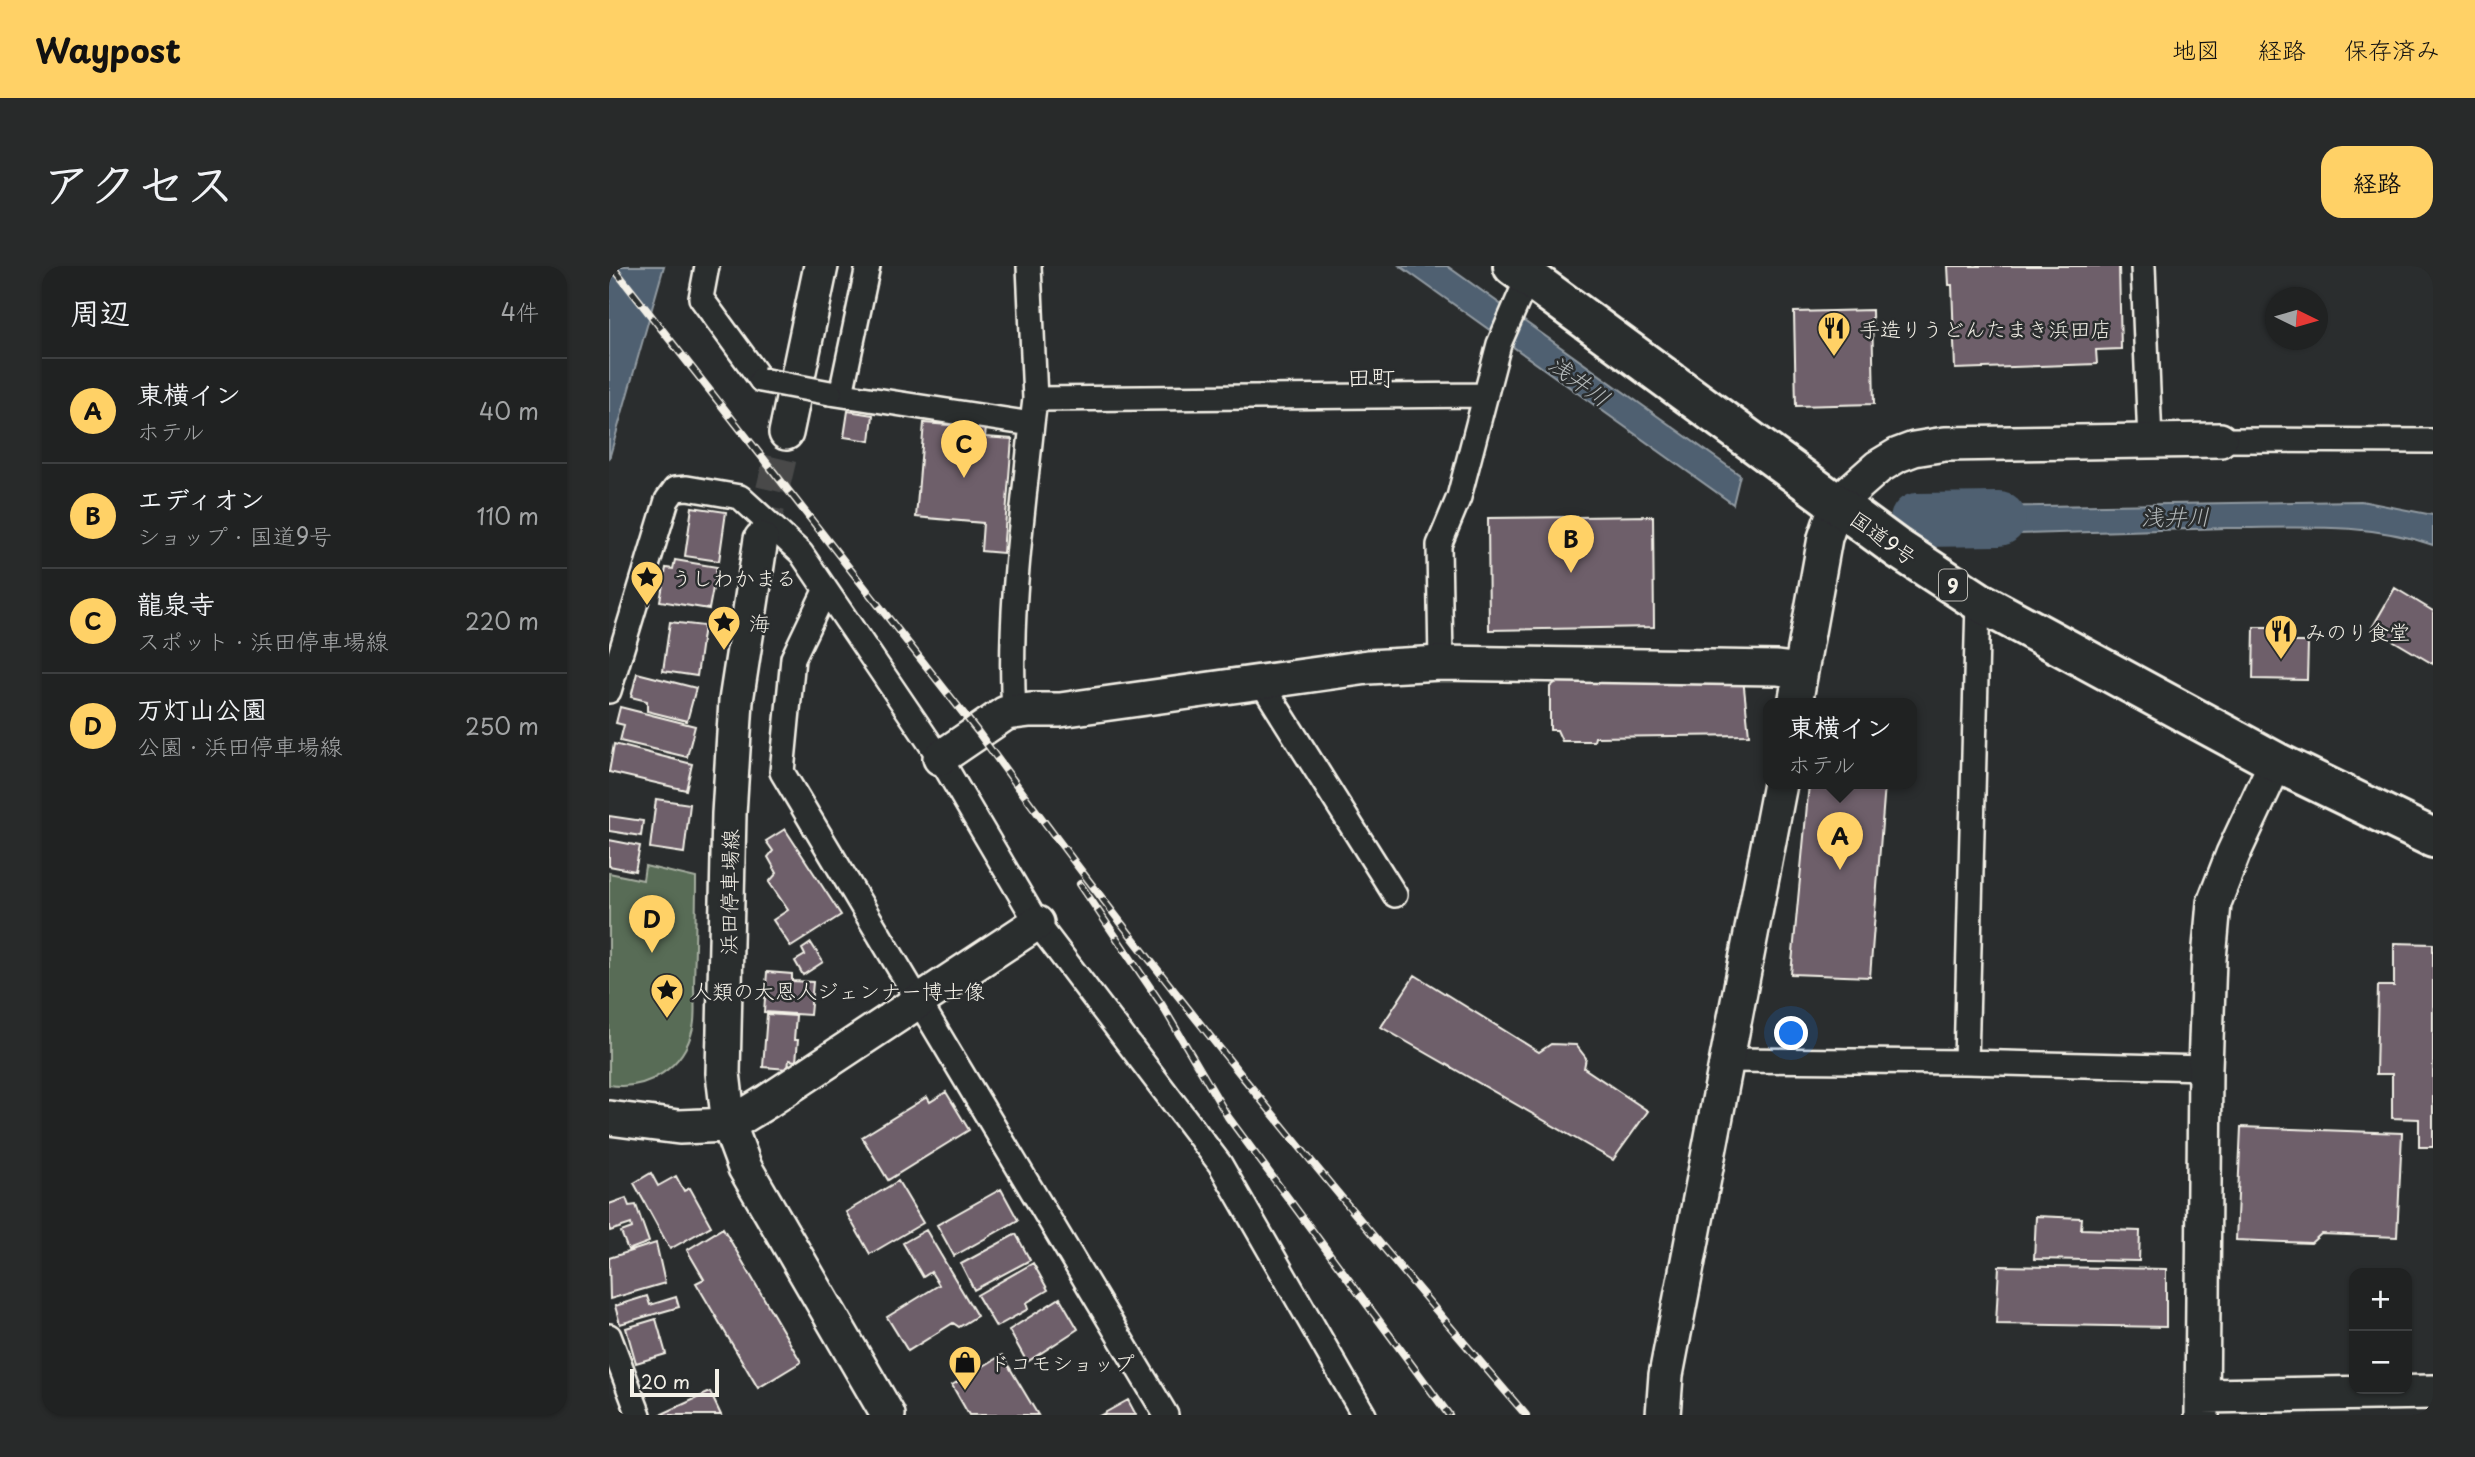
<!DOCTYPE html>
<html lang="ja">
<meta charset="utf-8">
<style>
body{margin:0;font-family:"Playpen Sans","Klee One",sans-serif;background:#282a2a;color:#f1f3f6}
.controls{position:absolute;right:21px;bottom:21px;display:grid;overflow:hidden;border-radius:14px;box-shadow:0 2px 5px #0004}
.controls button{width:63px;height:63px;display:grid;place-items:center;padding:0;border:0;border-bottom:2px solid #3d3f40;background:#202222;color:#f1f3f6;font:35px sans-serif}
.compass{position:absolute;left:1656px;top:21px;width:63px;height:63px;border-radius:50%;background:#202222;box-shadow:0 2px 5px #0004;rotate:95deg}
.scale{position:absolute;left:21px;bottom:18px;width:89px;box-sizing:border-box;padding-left:7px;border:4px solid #f4f1e8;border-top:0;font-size:19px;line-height:24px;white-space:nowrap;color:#f4f1e8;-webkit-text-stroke:5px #2a2d2e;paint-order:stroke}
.you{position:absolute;left:1183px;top:768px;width:24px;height:24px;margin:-18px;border:5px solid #fff;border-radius:50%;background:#1a73e8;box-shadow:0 0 0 10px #1a73e833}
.badge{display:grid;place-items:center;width:46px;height:46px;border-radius:50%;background:#ffd166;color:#111;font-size:23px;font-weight:700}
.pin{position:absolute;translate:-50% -58px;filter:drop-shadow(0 2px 4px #0008)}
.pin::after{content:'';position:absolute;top:37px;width:24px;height:21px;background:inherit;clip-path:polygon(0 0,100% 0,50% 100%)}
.popup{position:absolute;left:1154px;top:432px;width:154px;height:91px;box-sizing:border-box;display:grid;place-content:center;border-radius:14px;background:#202222;filter:drop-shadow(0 2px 5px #0005);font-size:23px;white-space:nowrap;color:#a2a4a5}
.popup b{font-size:26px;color:#f1f3f6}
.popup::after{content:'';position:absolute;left:50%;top:100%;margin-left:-14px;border:14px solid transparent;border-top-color:#202222}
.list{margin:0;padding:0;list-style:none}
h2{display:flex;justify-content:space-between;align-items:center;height:91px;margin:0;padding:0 28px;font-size:30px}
h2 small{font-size:23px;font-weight:400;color:#a2a4a5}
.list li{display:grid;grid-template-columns:46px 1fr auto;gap:21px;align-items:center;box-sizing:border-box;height:105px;padding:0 28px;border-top:2px solid #3d3f40}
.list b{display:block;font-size:26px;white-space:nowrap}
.list p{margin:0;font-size:23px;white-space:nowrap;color:#a2a4a5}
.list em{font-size:23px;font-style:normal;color:#a2a4a5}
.map{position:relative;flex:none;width:1824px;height:1149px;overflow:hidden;border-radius:21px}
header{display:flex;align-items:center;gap:42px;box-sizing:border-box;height:98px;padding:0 35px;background:#ffd166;color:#111}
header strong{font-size:33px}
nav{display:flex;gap:38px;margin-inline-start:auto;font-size:24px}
.intro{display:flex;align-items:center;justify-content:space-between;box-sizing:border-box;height:168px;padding:0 42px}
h1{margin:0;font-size:49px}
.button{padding:18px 32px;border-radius:21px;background:#ffd166;color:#111;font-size:24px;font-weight:700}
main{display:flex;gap:42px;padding:0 42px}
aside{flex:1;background:#202222;border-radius:21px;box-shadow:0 2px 5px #0004}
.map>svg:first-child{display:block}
.green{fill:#586c57;stroke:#a6aea0;stroke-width:2}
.water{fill:#4f6071;stroke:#919aa1;stroke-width:2}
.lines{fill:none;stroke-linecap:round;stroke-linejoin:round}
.river{stroke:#4f6071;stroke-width:54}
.building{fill:#6e5e6b;stroke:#f4f1e8;stroke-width:2}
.secondary-tunnel{stroke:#484a4a;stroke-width:33;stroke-dasharray:33 17;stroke-linecap:butt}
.street-casing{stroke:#f4f1e8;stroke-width:28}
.secondary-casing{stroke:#f4f1e8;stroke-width:38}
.highway-casing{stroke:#f4f1e8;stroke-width:44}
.street{stroke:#2a2d2e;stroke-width:23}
.secondary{stroke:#2a2d2e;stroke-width:33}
.highway{stroke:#2a2d2e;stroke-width:38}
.rail-casing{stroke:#f4f1e8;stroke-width:8}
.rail{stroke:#2a2d2e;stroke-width:5;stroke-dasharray:16;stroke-linecap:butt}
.street-bridge-casing{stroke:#f4f1e8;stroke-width:28;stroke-linecap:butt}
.street-bridge{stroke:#2a2d2e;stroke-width:23}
.labels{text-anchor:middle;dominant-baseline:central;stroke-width:5;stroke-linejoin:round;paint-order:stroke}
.shield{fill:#2a2d2e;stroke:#b7b6b0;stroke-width:2}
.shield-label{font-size:19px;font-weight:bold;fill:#f4f1e8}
.poi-label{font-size:21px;fill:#f4f1e8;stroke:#2a2d2e;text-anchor:start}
.street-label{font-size:21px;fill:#f4f1e8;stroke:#2a2d2e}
.water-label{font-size:23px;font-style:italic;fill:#b2b7b8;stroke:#2a2d2e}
.quarter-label{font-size:24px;fill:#f4f1e8;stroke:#2a2d2e}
</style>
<header>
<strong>Waypost</strong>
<nav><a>地図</a><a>経路</a><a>保存済み</a></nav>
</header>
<div class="intro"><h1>アクセス</h1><a class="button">経路</a></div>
<main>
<aside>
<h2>周辺<small>4件</small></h2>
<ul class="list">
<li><span class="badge">A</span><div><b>東横イン</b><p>ホテル</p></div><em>40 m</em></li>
<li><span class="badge">B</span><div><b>エディオン</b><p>ショップ · 国道9号</p></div><em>110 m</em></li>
<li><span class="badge">C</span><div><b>龍泉寺</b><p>スポット · 浜田停車場線</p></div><em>220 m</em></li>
<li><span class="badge">D</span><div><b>万灯山公園</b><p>公園 · 浜田停車場線</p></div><em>250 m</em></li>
</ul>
</aside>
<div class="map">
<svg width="1824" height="1149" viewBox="0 0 1824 1149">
<rect width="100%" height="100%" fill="#2a2d2e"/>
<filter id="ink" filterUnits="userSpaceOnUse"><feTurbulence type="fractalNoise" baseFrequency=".0143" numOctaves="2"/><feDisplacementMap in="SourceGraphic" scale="14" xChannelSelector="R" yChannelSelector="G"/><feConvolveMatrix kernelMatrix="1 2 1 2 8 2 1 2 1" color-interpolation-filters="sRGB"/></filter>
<g filter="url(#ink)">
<path class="green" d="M 36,600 L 87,612 C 87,647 86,683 85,719 C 85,732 87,749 84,762 C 75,801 39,825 0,819 L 0,607 L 34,614 Z"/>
<path class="water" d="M 0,0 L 55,0 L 0,193 Z
M 791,0 L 838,0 L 1131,209 L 1124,238 Z
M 1752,235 L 1824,249 L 1824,279 C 1758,256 1688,262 1618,262 C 1526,264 1434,267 1342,270 L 1301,242 Z"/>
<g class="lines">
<path class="river" d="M 1308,254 L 1390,253"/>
</g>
<path class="building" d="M 1339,0 L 1510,0 L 1512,83 L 1487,84 L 1488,98 L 1346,103 L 1343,19 L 1340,19 Z
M 1263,44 L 1265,138 L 1187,140 L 1185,46 Z
M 239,145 L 264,149 L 261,175 L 235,171 Z
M 315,157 L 377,162 L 376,171 L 403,173 L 394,287 L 372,285 L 374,257 L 307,251 Z
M 83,241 L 117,246 L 110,295 L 76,290 Z
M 1044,250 L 1045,361 L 880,364 L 879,252 Z
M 66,294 L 108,301 L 100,343 L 51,335 L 57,302 L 64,303 Z
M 1786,322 L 1824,345 L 1824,398 L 1763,362 Z
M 61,356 L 95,360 L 88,410 L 54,405 Z
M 1645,361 L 1680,361 L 1680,376 L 1699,376 L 1698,414 L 1644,413 Z
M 28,407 L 87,422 L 78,455 L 38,445 L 38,435 L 22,431 Z
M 1134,412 L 1140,469 L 986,471 L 985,475 L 953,475 L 948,464 L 941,464 L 941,421 L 947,416 Z
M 11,441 L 86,460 L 78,491 L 11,475 L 15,459 L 7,457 Z
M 5,478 L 83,498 L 77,524 L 0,506 Z
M 1200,518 L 1276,518 L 1261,711 L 1182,708 Z
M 47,533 L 81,538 L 75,587 L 41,582 Z
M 0,550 L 34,555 L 32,570 L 0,565 Z
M 176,563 L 232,649 L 182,681 L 164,654 L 179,644 L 160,616 L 168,607 L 159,591 L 164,585 L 157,575 Z
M 0,574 L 31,580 L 26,605 L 0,600 Z
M 202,677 L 214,696 L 194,709 L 186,695 L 196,689 L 193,683 Z
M 1785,677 L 1824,678 L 1824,881 L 1810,881 L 1810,853 L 1783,852 L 1783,808 L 1767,808 L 1769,720 L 1785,720 Z
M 158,706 L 183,708 L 183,715 L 204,716 L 201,749 L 155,746 Z
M 806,709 L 930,786 L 942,778 L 967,779 L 977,792 L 975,802 L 1039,845 L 1004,894 L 772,761 Z
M 158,748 L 187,750 L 185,774 L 189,774 L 187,795 L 180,794 L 179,803 L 154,801 Z
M 337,826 L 360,864 L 279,914 L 253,871 L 318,831 L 321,836 Z
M 1632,861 L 1793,867 L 1788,971 L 1712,968 L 1702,977 L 1627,974 Z
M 42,907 L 49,920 L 67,910 L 75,925 L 81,922 L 102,960 L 61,983 L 25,917 Z
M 289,915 L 314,957 L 261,988 L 237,946 Z
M 392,923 L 409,954 L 345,990 L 328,959 Z
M 17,932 L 20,940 L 27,939 L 40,976 L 19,984 L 12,966 L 23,962 L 22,958 L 1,965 L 0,961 L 0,938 Z
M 1427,950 L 1473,952 L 1472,963 L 1531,965 L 1530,995 L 1425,993 Z
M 114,962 L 192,1096 L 149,1122 L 87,1017 L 95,1013 L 78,984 Z
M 317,964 L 368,1050 L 350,1061 L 344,1057 L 299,1085 L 278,1051 L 330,1019 L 322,1006 L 314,1011 L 294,977 Z
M 407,968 L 421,994 L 365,1024 L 352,998 Z
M 47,977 L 56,1017 L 1,1033 L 0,992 Z
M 424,997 L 439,1024 L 417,1037 L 419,1043 L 387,1061 L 368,1029 Z
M 1390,1000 L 1557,1003 L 1557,1061 L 1387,1058 Z
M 38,1030 L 41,1039 L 67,1031 L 70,1041 L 11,1058 L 6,1040 Z
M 451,1032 L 469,1063 L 418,1096 L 400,1064 Z
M 47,1053 L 57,1088 L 27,1097 L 17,1062 Z
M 393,1089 L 429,1149 L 360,1149 L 343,1119 Z
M 101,1126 L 112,1149 L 51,1149 Z
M 519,1134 L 527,1149 L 492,1149 Z"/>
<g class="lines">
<path class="secondary-tunnel" d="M 152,273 L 177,167"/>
<defs>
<path id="street" d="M 98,0 L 92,32 L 152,114
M 1534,0 L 1541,176
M 221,127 L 423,158 L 426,133 L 420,0
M 232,128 L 259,0
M 426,133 L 877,129
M 1611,174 L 1824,175
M 216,325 L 184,392 L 173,506 L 557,1149
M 832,397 L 830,279 L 850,231 L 890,78 L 919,11
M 652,416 L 786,629
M 0,425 L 58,234 L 66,223 L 78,222 L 131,231 L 192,287 L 331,492 L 428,657 L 611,898 L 755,1149
M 405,446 C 399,350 413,254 423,158
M 1119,794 L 1357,796 L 1596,802
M 1357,796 L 1369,335
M 0,1070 L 30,1149"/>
<path id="secondary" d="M 177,167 L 212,0
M 152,273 L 127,435 L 120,548 L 114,807 L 120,859 L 136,902 L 279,1149
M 1186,438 L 1216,272 L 1228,237 L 1269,201 L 1289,189 L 1305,183 L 1336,178 L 1611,174
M 331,492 L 397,447 L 421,444 L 451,444 L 759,401 L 832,397 L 1168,402 L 1192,405
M 0,852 L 70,861 L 120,859 L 159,835 L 428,657
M 1594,1130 L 1824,1126
M 1054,1149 L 1057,1109 L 1171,518
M 1593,1149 L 1596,802 L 1600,693 L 1605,637 L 1624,588 L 1667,496"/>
<path id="highway" d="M 904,0 L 1288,282 L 1369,335 L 1667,496 L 1824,572"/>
</defs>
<use href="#street" class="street-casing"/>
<use href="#secondary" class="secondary-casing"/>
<use href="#highway" class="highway-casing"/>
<use href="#street" class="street"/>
<use href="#secondary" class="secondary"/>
<use href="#highway" class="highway"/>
<defs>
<path id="rail" d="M 3,0 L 369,466 C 540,702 726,928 917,1149
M 471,618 L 553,739 L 619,851 L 840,1149"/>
</defs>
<use href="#rail" class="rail-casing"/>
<use href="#rail" class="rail"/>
<defs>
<path id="street-bridge" d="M 152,114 L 221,127"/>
</defs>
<use href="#street-bridge" class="street-bridge-casing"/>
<use href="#street-bridge" class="street-bridge"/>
</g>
</g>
<defs>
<symbol id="restaurant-pin" viewBox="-11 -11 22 30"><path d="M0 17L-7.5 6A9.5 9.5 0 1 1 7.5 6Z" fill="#ffd166" stroke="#2a2d2e"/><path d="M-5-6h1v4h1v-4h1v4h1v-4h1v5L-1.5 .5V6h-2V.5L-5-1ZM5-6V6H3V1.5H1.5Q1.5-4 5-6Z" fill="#111"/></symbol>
<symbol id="sight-pin" viewBox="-11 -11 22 30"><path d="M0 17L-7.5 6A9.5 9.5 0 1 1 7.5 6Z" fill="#ffd166" stroke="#2a2d2e"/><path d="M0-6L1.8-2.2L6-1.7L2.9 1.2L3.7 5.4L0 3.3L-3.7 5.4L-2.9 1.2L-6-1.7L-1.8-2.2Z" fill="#111"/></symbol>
<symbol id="shop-pin" viewBox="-11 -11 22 30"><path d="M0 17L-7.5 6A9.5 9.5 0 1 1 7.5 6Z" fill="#ffd166" stroke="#2a2d2e"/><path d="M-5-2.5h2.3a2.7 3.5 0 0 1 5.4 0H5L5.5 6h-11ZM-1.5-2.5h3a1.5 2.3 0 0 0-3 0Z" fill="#111"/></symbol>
</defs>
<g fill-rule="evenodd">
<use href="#restaurant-pin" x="1206" y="43" width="38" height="52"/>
<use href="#sight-pin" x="19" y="292" width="38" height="52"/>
<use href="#sight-pin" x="96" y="337" width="38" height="52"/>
<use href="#restaurant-pin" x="1653" y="346" width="38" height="52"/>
<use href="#sight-pin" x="39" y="705" width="38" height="52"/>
<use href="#shop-pin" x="337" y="1077" width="38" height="52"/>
</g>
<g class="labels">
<rect class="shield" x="1330" y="303.5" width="28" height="31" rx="5"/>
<g class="shield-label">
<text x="1344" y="319">9</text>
</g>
<g class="poi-label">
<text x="1250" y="62">手造りうどんたまき浜田店</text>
<text x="62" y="311">うしわかまる</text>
<text x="140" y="356">海</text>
<text x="1696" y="365">みのり食堂</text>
<text x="82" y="724">人類の大恩人ジェンナー博士像</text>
<text x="380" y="1096">ドコモショップ</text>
</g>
<g class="street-label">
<text transform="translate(1275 271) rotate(36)">国道9号</text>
<text transform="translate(119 626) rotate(-89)">浜田停車場線</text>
</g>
<g class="water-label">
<text transform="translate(971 114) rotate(36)">浅井川</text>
<text transform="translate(1566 250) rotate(-1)">浅井川</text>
</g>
<g class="quarter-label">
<text x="762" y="110">田町</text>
</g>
</g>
</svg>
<div class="controls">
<button>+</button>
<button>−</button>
</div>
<svg class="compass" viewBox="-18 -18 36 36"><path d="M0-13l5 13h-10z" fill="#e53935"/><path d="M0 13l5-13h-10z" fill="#a2a4a5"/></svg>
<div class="scale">20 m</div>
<div class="you"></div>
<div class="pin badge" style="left:1231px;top:604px">A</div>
<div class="popup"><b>東横イン</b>ホテル</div>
<div class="pin badge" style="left:962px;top:307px">B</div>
<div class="pin badge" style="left:355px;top:212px">C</div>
<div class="pin badge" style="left:43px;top:687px">D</div>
</div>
</main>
